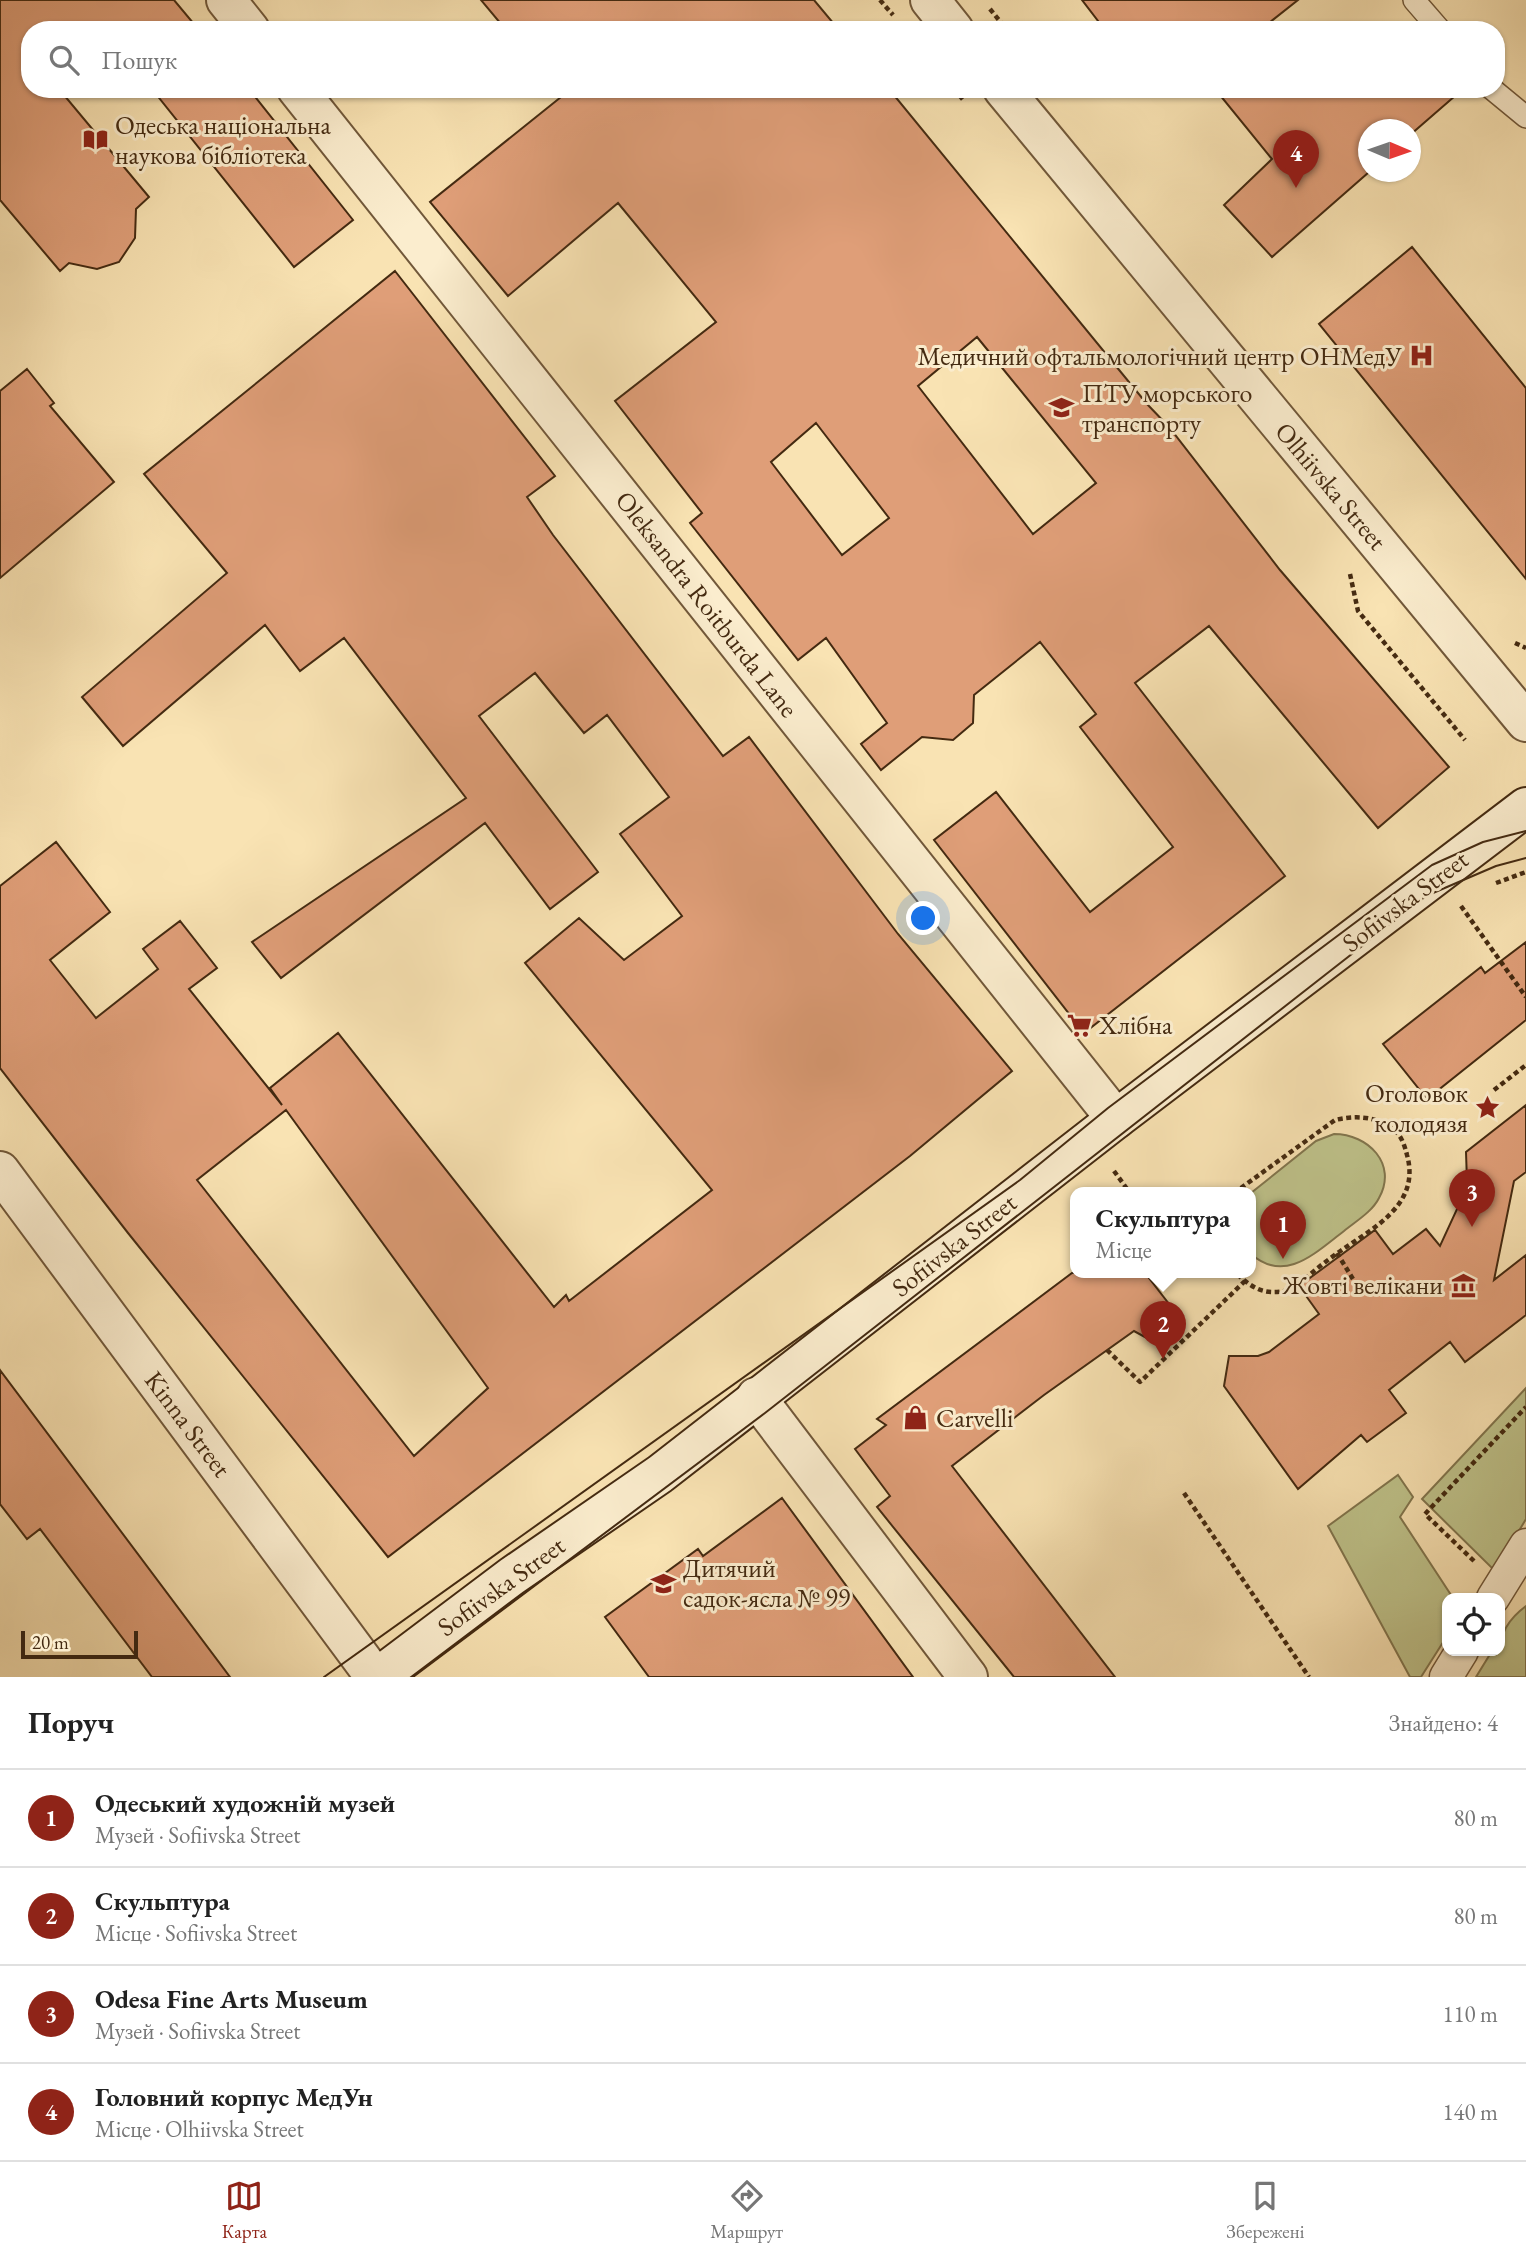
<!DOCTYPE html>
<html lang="uk">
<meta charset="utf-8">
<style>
body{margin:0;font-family:"EB Garamond",serif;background:#f2f2f2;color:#222}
.controls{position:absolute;right:21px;bottom:21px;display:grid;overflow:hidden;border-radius:14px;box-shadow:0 2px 5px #0004}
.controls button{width:63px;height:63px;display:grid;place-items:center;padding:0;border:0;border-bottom:2px solid #e0e0e0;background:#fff;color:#222;font:35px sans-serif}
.compass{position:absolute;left:1358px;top:119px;width:63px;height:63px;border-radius:50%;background:#fff;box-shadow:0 2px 5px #0004;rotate:92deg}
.scale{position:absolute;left:21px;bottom:18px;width:117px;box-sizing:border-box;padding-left:7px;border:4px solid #442a11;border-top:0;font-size:19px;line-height:24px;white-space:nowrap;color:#442a11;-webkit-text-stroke:5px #fbedce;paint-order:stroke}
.you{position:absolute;left:924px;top:919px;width:24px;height:24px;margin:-18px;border:5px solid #fff;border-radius:50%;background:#1a73e8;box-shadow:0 0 0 10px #1a73e833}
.badge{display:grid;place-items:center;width:46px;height:46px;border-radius:50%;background:#8f2418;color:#fff;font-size:23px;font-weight:700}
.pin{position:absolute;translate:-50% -58px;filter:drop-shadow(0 2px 4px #0008)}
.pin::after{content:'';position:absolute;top:37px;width:24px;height:21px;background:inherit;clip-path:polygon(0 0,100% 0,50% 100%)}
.popup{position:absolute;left:1070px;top:1187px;width:186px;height:91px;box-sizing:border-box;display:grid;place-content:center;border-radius:14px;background:#fff;filter:drop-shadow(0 2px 5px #0005);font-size:23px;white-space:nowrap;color:#767676}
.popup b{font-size:26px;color:#222}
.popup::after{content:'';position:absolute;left:50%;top:100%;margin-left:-14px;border:14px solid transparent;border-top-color:#fff}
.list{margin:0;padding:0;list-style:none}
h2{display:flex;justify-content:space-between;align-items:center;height:91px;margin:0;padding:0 28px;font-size:30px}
h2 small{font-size:23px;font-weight:400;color:#767676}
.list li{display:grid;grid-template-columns:46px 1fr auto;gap:21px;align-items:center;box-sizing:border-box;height:98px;padding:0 28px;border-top:2px solid #e0e0e0}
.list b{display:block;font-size:26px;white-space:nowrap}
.list p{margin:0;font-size:23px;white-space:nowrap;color:#767676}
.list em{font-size:23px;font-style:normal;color:#767676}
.icon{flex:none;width:38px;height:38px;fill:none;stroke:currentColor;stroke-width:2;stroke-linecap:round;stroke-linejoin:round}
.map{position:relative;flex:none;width:1526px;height:1677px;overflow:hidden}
.search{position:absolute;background:#fff;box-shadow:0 2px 5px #0004;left:21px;right:21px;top:21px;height:77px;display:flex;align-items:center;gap:18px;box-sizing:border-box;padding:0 24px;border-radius:28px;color:#767676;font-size:26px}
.sheet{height:483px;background:#fff}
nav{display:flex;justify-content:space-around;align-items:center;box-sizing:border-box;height:98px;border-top:2px solid #e0e0e0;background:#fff;font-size:19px;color:#767676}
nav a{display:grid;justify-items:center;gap:4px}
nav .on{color:#8f2418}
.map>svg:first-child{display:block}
.green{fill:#bfc38b;stroke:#82764e;stroke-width:2}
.building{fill:#df9e78;stroke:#442a11;stroke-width:2;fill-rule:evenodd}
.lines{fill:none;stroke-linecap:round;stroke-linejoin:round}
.service-casing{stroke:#71583a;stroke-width:24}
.pedestrian-casing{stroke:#71583a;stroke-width:35}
.minor-casing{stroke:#71583a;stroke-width:42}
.tertiary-casing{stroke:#71583a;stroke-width:42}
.secondary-casing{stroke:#442a11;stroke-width:42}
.path{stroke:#442a11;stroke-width:4.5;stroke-dasharray:5 3.5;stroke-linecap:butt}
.service{stroke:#fbedce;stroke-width:21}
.pedestrian{stroke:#fbedce;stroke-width:32}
.minor{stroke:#fbedce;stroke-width:38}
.tertiary{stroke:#fbedce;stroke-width:38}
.secondary{stroke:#fbedce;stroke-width:38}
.tram{stroke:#442a11;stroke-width:2}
.labels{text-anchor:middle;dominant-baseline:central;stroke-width:6;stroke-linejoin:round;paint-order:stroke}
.poi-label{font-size:26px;fill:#442a11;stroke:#fbedce;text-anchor:start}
.street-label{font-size:26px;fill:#442a11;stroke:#fbedce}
</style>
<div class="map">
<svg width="1526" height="1677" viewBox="0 0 1526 1677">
<rect width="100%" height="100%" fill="#f9e3b3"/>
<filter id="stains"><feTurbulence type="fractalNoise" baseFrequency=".00286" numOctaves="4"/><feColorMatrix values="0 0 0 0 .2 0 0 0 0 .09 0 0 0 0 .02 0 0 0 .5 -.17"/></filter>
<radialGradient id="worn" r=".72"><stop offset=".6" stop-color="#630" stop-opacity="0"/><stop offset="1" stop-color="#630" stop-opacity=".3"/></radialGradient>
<path class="green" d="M 1334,1134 C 1368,1134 1398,1164 1379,1198 C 1372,1212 1356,1221 1344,1231 C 1315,1253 1285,1284 1251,1254 L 1251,1193 L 1316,1141 Z
M 1526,1388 L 1526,1519 L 1495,1571 L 1422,1499 Z
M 1398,1475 L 1413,1497 L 1400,1517 L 1453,1598 L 1447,1598 L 1447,1636 L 1421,1677 L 1410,1677 L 1328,1526 Z
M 1526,1606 L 1526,1677 L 1476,1677 L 1492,1651 L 1500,1651 C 1500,1632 1511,1617 1526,1606 Z"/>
<path class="building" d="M 0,0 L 174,0 L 199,30 L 30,30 L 30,89 L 59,89 L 149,197 L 136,209 L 135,238 L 119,262 L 97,269 L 69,263 L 60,271 L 0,200 Z
M 481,0 L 814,0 L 839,30 L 506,30 Z
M 1082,0 L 1298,0 L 1260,30 L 1105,30 Z
M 152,89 L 249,89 L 353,220 L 294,267 Z
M 571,89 L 889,89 L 1147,404 L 1169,427 L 1280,570 L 1449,767 L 1378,828 L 1209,626 L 1135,683 L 1285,876 L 1084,1033 L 934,840 L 996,792 L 1090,912 L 1173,847 L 1080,727 L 1096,714 L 1040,642 L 974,695 L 973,723 L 953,740 L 922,737 L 881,770 L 861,744 L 887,723 L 826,638 L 798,660 L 690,523 L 702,513 L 615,401 L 716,322 L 618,203 L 508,296 L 430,202 ZM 977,337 L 1096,483 L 1033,534 L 918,386 ZM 816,423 L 889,518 L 842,555 L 771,462 Z
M 1215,89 L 1463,89 L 1410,135 L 1410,130 L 1368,130 L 1369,172 L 1272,257 L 1224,205 L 1272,159 Z
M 1412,247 L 1526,388 L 1526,579 L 1319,324 Z
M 395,271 L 555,476 L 527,497 L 553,535 L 723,756 L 749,737 L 898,934 L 1012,1071 L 910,1156 L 388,1557 L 128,1233 L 0,1068 L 0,886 L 56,842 L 110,912 L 50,960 L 96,1018 L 158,969 L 143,949 L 180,921 L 217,968 L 189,989 L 282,1105 L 270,1088 L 338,1033 L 554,1307 L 566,1295 L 569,1301 L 712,1190 L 525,963 L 579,918 L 624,960 L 682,916 L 620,834 L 669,797 L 607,715 L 584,733 L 535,673 L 479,716 L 598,872 L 550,909 L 485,823 L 281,978 L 252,942 L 466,798 L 344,638 L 300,671 L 265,625 L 123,746 L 82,697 L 227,573 L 144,474 ZM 286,1110 L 488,1388 L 414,1456 L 197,1180 Z
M 27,369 L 54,403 L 50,406 L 114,482 L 0,578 L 0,391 Z
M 1526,942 L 1526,1020 L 1427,1099 L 1383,1044 L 1481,967 L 1485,973 Z
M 1526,1105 L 1526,1172 L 1514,1181 L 1494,1280 L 1526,1255 L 1526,1315 L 1465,1362 L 1450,1342 L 1389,1390 L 1406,1413 L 1367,1442 L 1361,1435 L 1298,1489 L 1224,1386 L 1229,1356 L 1258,1356 L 1269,1352 L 1319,1314 L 1299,1286 L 1375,1230 L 1393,1254 L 1426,1229 L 1440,1246 L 1464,1194 L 1467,1182 L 1466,1152 Z
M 1072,1273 L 1145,1273 L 1183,1322 L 1154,1342 L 1134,1331 L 1044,1395 L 952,1466 L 1115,1677 L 1014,1677 L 877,1507 L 890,1496 L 855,1449 L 886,1425 L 877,1419 Z
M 0,1370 L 230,1677 L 152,1677 L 40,1529 L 27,1539 L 0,1504 Z
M 782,1498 L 913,1677 L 649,1677 L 605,1617 L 698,1549 L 703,1556 Z"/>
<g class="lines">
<defs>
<path id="service" d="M 1414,0 L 1440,30
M 1492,89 L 1526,117"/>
<path id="pedestrian" d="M 1493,1598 L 1526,1545
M 1446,1677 L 1462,1651"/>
<path id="minor" d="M 226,0 L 250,30
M 297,89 L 1116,1119
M 0,1171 L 375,1677
M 756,1397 L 968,1677"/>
<path id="tertiary" d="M 930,0 L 954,30
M 1003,89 L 1526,722"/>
<path id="secondary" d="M 378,1677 L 512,1576 L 660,1474 L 1116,1119 L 1526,807"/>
</defs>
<use href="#service" class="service-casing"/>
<use href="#pedestrian" class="pedestrian-casing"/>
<use href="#minor" class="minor-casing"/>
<use href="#tertiary" class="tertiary-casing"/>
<use href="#secondary" class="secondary-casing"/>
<path class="path" d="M 880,0 L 893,15
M 990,9 L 1007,30
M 954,89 L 965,102
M 1350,574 L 1358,611 L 1465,740
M 1515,643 L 1526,648
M 1496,883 L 1526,872
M 1461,906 L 1526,997
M 1494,1090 L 1526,1065
M 1114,1171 L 1130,1193
M 1234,1193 L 1335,1120 C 1356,1115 1379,1116 1396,1132 C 1402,1137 1405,1147 1407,1155 C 1421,1205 1373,1228 1339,1252 C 1323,1263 1308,1276 1293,1289 C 1267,1296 1255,1291 1236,1273
M 1337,1253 L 1356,1284
M 1107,1350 L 1140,1382 L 1245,1281
M 1184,1493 L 1309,1677
M 1474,1561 L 1425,1514 L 1526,1407"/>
<use href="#service" class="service"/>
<use href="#pedestrian" class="pedestrian"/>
<use href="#minor" class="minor"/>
<use href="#tertiary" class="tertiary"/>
<use href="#secondary" class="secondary"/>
<path class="tram" d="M 324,1677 L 1020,1180 L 1108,1108 L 1432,865 L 1483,842 L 1526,831
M 413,1677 L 765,1413 L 1426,896 L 1496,866 L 1526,858"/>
</g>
<defs>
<symbol id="library-bare" viewBox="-9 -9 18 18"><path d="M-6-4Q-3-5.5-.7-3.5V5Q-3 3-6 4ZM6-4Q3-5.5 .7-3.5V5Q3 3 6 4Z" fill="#8f2418" stroke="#fbedce" stroke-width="2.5" paint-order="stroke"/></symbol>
<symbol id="hospital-bare" viewBox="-9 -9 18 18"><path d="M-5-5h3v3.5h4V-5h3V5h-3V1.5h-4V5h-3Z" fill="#8f2418" stroke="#fbedce" stroke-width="2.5" paint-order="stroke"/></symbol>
<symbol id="university-bare" viewBox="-9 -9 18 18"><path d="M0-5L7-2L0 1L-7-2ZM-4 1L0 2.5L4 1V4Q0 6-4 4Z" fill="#8f2418" stroke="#fbedce" stroke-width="2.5" paint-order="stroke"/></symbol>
<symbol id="supermarket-bare" viewBox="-9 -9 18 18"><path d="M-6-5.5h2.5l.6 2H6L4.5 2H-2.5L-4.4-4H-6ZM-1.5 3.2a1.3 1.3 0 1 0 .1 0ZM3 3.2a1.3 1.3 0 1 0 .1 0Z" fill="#8f2418" stroke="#fbedce" stroke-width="2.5" paint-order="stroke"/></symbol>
<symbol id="sight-bare" viewBox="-9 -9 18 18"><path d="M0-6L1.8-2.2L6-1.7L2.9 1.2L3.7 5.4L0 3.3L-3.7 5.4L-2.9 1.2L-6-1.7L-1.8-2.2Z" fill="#8f2418" stroke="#fbedce" stroke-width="2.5" paint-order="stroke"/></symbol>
<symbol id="museum-bare" viewBox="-9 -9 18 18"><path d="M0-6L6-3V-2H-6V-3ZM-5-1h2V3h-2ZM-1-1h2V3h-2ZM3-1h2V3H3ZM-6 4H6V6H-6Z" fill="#8f2418" stroke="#fbedce" stroke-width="2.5" paint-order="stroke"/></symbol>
<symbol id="shop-bare" viewBox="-9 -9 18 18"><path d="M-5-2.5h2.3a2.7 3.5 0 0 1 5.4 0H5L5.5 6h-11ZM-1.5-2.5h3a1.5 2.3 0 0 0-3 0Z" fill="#8f2418" stroke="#fbedce" stroke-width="2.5" paint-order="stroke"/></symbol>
<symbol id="school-bare" viewBox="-9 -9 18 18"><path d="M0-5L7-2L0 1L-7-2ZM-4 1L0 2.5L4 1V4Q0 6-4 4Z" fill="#8f2418" stroke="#fbedce" stroke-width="2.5" paint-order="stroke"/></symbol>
</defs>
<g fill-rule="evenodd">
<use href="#library-bare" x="78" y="122" width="35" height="35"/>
<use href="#hospital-bare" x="1404" y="338" width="35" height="35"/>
<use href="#university-bare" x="1044" y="390" width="35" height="35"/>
<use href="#supermarket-bare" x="1062" y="1008" width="35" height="35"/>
<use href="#sight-bare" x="1470" y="1090" width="35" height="35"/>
<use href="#museum-bare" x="1446" y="1268" width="35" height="35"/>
<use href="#shop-bare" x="898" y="1400" width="35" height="35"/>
<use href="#school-bare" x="646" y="1566" width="35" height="35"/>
</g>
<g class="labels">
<g class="poi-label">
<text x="115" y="125">Одеська національна<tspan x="115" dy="30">наукова бібліотека</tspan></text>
<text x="1402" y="356" text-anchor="end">Медичний офтальмологічний центр ОНМедУ</text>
<text x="1082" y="393">ПТУ морського<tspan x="1082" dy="30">транспорту</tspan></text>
<text x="1099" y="1025">Хлібна</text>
<text x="1468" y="1093" text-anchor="end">Оголовок<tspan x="1468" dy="30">колодязя</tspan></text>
<text x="1443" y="1285" text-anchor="end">Жовті велікани</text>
<text x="936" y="1418">Carvelli</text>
<text x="683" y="1568">Дитячий<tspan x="683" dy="30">садок-ясла № 99</tspan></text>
</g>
<g class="street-label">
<text transform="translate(1331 486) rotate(50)">Olhiivska Street</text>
<text transform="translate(707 604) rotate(52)">Oleksandra Roitburda Lane</text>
<text transform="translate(1405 901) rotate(-37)">Sofiivska Street</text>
<text transform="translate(954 1245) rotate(-38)">Sofiivska Street</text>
<text transform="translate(188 1424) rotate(53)">Kinna Street</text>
<text transform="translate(501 1586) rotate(-36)">Sofiivska Street</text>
</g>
</g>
<rect width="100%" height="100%" filter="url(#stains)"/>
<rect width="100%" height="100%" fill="url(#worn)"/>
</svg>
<div class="controls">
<button><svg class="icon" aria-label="locate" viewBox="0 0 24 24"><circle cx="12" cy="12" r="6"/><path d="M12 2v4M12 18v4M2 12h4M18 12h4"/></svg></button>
</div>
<svg class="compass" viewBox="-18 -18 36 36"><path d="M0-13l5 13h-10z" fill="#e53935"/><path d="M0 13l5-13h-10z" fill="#767676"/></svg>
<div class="scale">20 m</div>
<div class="you"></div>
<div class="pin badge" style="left:1283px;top:1259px">1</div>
<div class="pin badge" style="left:1163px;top:1359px">2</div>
<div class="popup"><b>Скульптура</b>Місце</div>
<div class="pin badge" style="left:1472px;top:1227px">3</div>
<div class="pin badge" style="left:1296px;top:188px">4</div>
<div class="search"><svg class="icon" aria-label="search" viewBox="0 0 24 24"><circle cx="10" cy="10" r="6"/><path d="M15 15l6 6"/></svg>Пошук</div>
</div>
<section class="sheet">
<h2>Поруч<small>Знайдено: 4</small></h2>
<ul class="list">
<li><span class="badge">1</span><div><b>Одеський художній музей</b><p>Музей · Sofiivska Street</p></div><em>80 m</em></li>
<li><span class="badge">2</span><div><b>Скульптура</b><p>Місце · Sofiivska Street</p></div><em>80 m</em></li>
<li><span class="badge">3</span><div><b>Odesa Fine Arts Museum</b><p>Музей · Sofiivska Street</p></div><em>110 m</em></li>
<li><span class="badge">4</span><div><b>Головний корпус МедУн</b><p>Місце · Olhiivska Street</p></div><em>140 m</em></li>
</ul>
</section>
<nav>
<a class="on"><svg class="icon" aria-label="map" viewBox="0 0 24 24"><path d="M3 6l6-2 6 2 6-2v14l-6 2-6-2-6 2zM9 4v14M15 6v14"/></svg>Карта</a>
<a><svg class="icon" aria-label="directions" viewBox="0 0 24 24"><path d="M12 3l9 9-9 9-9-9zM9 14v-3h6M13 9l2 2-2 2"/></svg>Маршрут</a>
<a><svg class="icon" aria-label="saved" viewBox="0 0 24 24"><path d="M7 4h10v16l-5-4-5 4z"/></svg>Збережені</a>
</nav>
